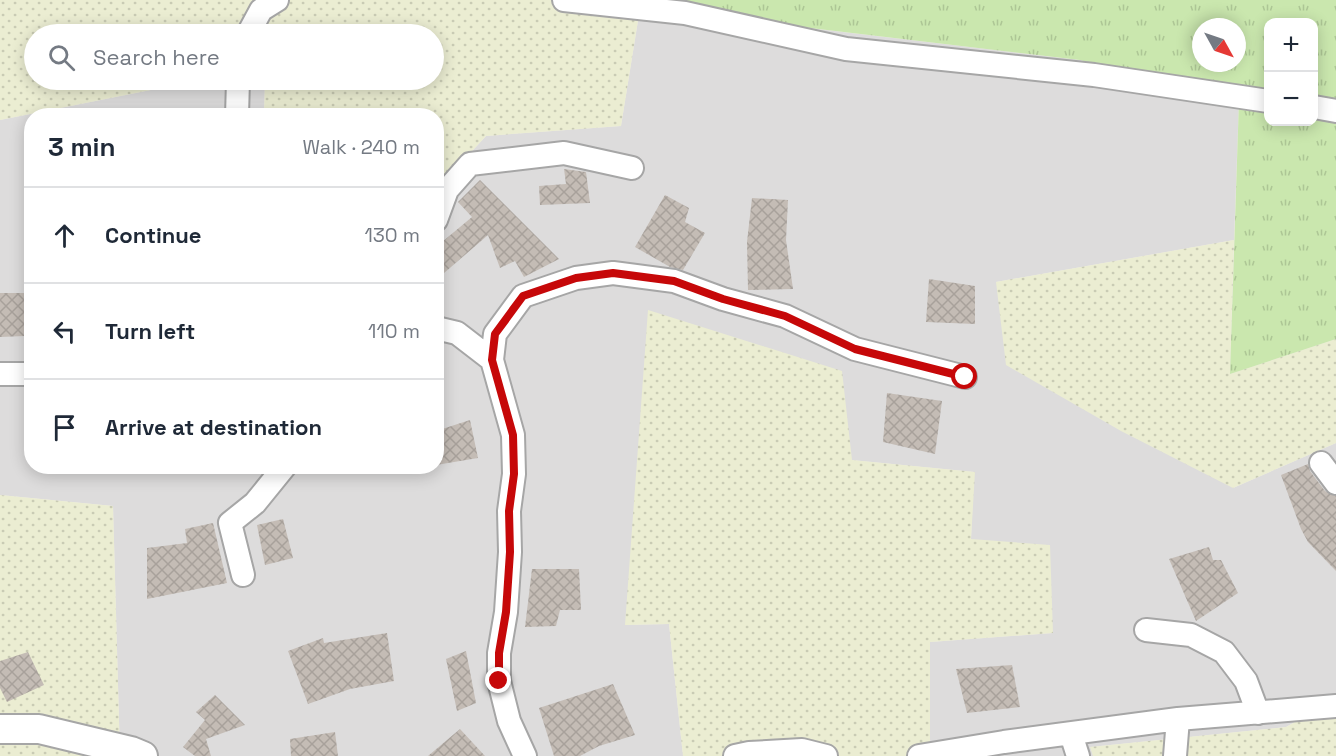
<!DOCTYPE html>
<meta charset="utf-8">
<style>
body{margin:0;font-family:"Space Grotesk",sans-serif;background:#f2f2f3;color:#1f2937}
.controls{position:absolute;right:18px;top:18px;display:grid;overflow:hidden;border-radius:12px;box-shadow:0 3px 15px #0003}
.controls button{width:54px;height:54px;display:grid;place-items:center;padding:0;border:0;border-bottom:2px solid #e0e1e3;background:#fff;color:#1f2937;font:30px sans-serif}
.compass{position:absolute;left:1192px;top:18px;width:54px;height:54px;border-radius:50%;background:#fff;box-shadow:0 3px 15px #0003;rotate:130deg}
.stop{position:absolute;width:18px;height:18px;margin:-14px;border:4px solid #c60809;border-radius:50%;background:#fff}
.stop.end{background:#c60809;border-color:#fff;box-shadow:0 2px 6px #0008}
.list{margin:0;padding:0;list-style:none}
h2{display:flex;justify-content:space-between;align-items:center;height:78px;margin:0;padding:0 24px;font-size:26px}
h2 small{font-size:20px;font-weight:400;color:#747a83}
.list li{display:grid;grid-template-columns:39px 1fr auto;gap:18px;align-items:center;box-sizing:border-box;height:96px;padding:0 24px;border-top:2px solid #e0e1e3}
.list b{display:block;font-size:22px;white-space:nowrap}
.list em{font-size:20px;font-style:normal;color:#747a83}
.icon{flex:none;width:33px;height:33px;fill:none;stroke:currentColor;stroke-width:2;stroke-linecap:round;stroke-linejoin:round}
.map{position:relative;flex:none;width:1336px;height:756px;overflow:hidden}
.search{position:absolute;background:#fff;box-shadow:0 3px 15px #0003;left:24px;top:24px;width:420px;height:66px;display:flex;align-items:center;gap:15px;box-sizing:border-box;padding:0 21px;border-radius:33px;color:#747a83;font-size:22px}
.panel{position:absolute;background:#fff;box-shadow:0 3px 15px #0003;left:24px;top:108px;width:420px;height:366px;border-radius:24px}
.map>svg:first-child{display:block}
.residential{fill:#dddcdc}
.farmland{fill:url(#farmland-dots)}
.grass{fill:url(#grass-tufts);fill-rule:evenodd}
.building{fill:url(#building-cross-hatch)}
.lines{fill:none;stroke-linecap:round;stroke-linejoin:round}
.minor-casing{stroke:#a6a6a6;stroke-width:26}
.tertiary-casing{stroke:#a6a6a6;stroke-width:32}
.minor{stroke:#fff;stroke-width:22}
.tertiary{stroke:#fff;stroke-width:28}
.route{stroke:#c60809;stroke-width:8}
</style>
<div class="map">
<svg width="1336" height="756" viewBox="0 0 1336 756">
<defs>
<pattern id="farmland-dots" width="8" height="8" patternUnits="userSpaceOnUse" patternTransform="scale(1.5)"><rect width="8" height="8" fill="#ebedd2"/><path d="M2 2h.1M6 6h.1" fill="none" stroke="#c9cbb4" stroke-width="1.8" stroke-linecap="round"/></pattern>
<pattern id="grass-tufts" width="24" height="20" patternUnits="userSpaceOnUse" patternTransform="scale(1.5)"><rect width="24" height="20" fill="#cae7ae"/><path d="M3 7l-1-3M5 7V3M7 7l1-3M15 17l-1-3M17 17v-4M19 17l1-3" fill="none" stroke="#adc695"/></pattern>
<pattern id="building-cross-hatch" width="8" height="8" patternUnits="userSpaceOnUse" patternTransform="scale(1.5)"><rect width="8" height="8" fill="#c4bcb5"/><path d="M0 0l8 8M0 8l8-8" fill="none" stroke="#a8a19b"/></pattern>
</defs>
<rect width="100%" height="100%" fill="#efece6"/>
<path class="residential" d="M 640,8 L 1080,60 L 1239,100 L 1234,240 L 996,282 L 1233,488 L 1336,443 L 1336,699 L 1286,727 L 1091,747 L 1093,756 L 930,756 L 930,642 L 1053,633 L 971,539 L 974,472 L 851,460 L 626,625 L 669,624 L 683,756 L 120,756 L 113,506 L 0,495 L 0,120 L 201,80 L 265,80 L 264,115 L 32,116 L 32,466 L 436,466 L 437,189 L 486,136 L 621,126 Z"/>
<path class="farmland" d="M 0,0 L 575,0 L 640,8 L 621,126 L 486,136 L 437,189 L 436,116 L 264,115 L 265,80 L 434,80 L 434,34 L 34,34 L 34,80 L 201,80 L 0,120 Z
M 1234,240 L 1230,374 L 1336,339 L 1336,443 L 1233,488 L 1121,431 L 1006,365 L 996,282 Z
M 648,310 L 842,371 L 852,460 L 975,472 L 971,539 L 1050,545 L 1053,633 L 930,642 L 930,756 L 683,756 L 669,624 L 625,625 Z
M 0,495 L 113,506 L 120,756 L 0,756 Z
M 1336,699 L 1336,756 L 1093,756 L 1090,747 L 1286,727 Z"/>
<path class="grass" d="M 575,0 L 1336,0 L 1336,339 L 1230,374 L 1239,100 L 1080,60 ZM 1268,22 L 1314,22 L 1314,122 L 1268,122 ZM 1201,27 L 1237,27 L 1237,63 L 1201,63 Z"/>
<path class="building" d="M 564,169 L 586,172 L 590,203 L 540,205 L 539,186 L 566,184 Z
M 480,180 L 559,259 L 524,277 L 515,261 L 500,268 L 488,235 L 436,280 L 436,247 L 472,217 L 458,202 Z
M 665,195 L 689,208 L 685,222 L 705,233 L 683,270 L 670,267 L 635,247 Z
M 752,198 L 788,200 L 786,240 L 793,289 L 748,290 L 747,242 Z
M 929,279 L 975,286 L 975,324 L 926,322 Z
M 0,293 L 25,293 L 25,336 L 0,337 Z
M 887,393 L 942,401 L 935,454 L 883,442 Z
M 470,420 L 478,458 L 436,465 L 436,431 Z
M 1308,464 L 1310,471 L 1325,491 L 1336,496 L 1336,571 L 1308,542 L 1301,529 L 1281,475 Z
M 283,519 L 293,558 L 265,565 L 257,525 Z
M 213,523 L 227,583 L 147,599 L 147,548 L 187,543 L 185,529 Z
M 1209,547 L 1213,560 L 1221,560 L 1238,593 L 1196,621 L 1169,559 Z
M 532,569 L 579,569 L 581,610 L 560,610 L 556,626 L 525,627 Z
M 387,633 L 394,681 L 350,689 L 308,704 L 288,651 L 323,638 L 324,643 Z
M 466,651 L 476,703 L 457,711 L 446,659 Z
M 28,652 L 44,685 L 7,702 L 0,688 L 0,661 Z
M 1012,665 L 1020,707 L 967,713 L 956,669 Z
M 613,684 L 635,735 L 599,746 L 580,756 L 554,756 L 539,708 Z
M 215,695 L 245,725 L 206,739 L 211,756 L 195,756 L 183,747 L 205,720 L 196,712 Z
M 460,729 L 485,756 L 428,756 Z
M 335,732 L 338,756 L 291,756 L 290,739 Z"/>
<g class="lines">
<defs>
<path id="minor" d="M 564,0 L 685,13 L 846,49 L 1094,75 L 1268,101
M 248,34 L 261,10 L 277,0
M 1314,107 L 1336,111
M 237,116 L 238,80
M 436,220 L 447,190 L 470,164 L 564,153 L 632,168
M 436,328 L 457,333 L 492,360 L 513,435 L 514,474 L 509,511 L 510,552 L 506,612 L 499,653 L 499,681 L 509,721 L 525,756
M 492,360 L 495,334 L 523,296 L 576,278 L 613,273 L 674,281 L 723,299 L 785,316 L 855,349 L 965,377
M 0,374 L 32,374
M 1321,463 L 1336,483
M 243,575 L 230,523 L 255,503 L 285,466
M 1146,630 L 1191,635 L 1224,652 L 1246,681 L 1258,713
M 1071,734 L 1078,756
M 735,756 L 749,753 L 802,750 L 826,756
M 919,756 L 1004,742 L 1178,719 L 1336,706
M 1175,756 L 1178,719"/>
<path id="tertiary" d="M 0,729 L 39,729 L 131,751 L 143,756"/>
</defs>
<use href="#minor" class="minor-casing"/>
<use href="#tertiary" class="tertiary-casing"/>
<use href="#minor" class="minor"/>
<use href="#tertiary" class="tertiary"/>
</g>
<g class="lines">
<path class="route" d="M 499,681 L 499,653 L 506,612 L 510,552 L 509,511 L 514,474 L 513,435 L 492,360 L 495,334 L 523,296 L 576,278 L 613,273 L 674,281 L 723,299 L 785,316 L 855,349 L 965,377"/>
</g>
</svg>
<div class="controls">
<button>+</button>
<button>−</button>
</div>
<svg class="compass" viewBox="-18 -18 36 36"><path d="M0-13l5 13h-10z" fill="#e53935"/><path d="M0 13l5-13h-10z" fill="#747a83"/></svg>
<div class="stop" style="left:965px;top:377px"></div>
<div class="stop end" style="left:499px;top:681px"></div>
<div class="search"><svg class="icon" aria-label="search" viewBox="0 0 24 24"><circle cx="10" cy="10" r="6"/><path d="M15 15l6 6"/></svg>Search here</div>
<section class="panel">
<h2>3 min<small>Walk · 240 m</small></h2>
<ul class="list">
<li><svg class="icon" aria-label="ahead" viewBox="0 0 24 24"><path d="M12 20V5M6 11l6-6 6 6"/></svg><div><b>Continue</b></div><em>130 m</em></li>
<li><svg class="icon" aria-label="left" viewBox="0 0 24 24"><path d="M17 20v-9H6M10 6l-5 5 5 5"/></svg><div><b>Turn left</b></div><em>110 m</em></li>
<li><svg class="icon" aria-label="arrive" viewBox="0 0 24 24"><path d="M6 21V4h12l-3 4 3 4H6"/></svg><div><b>Arrive at destination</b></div></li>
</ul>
</section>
</div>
